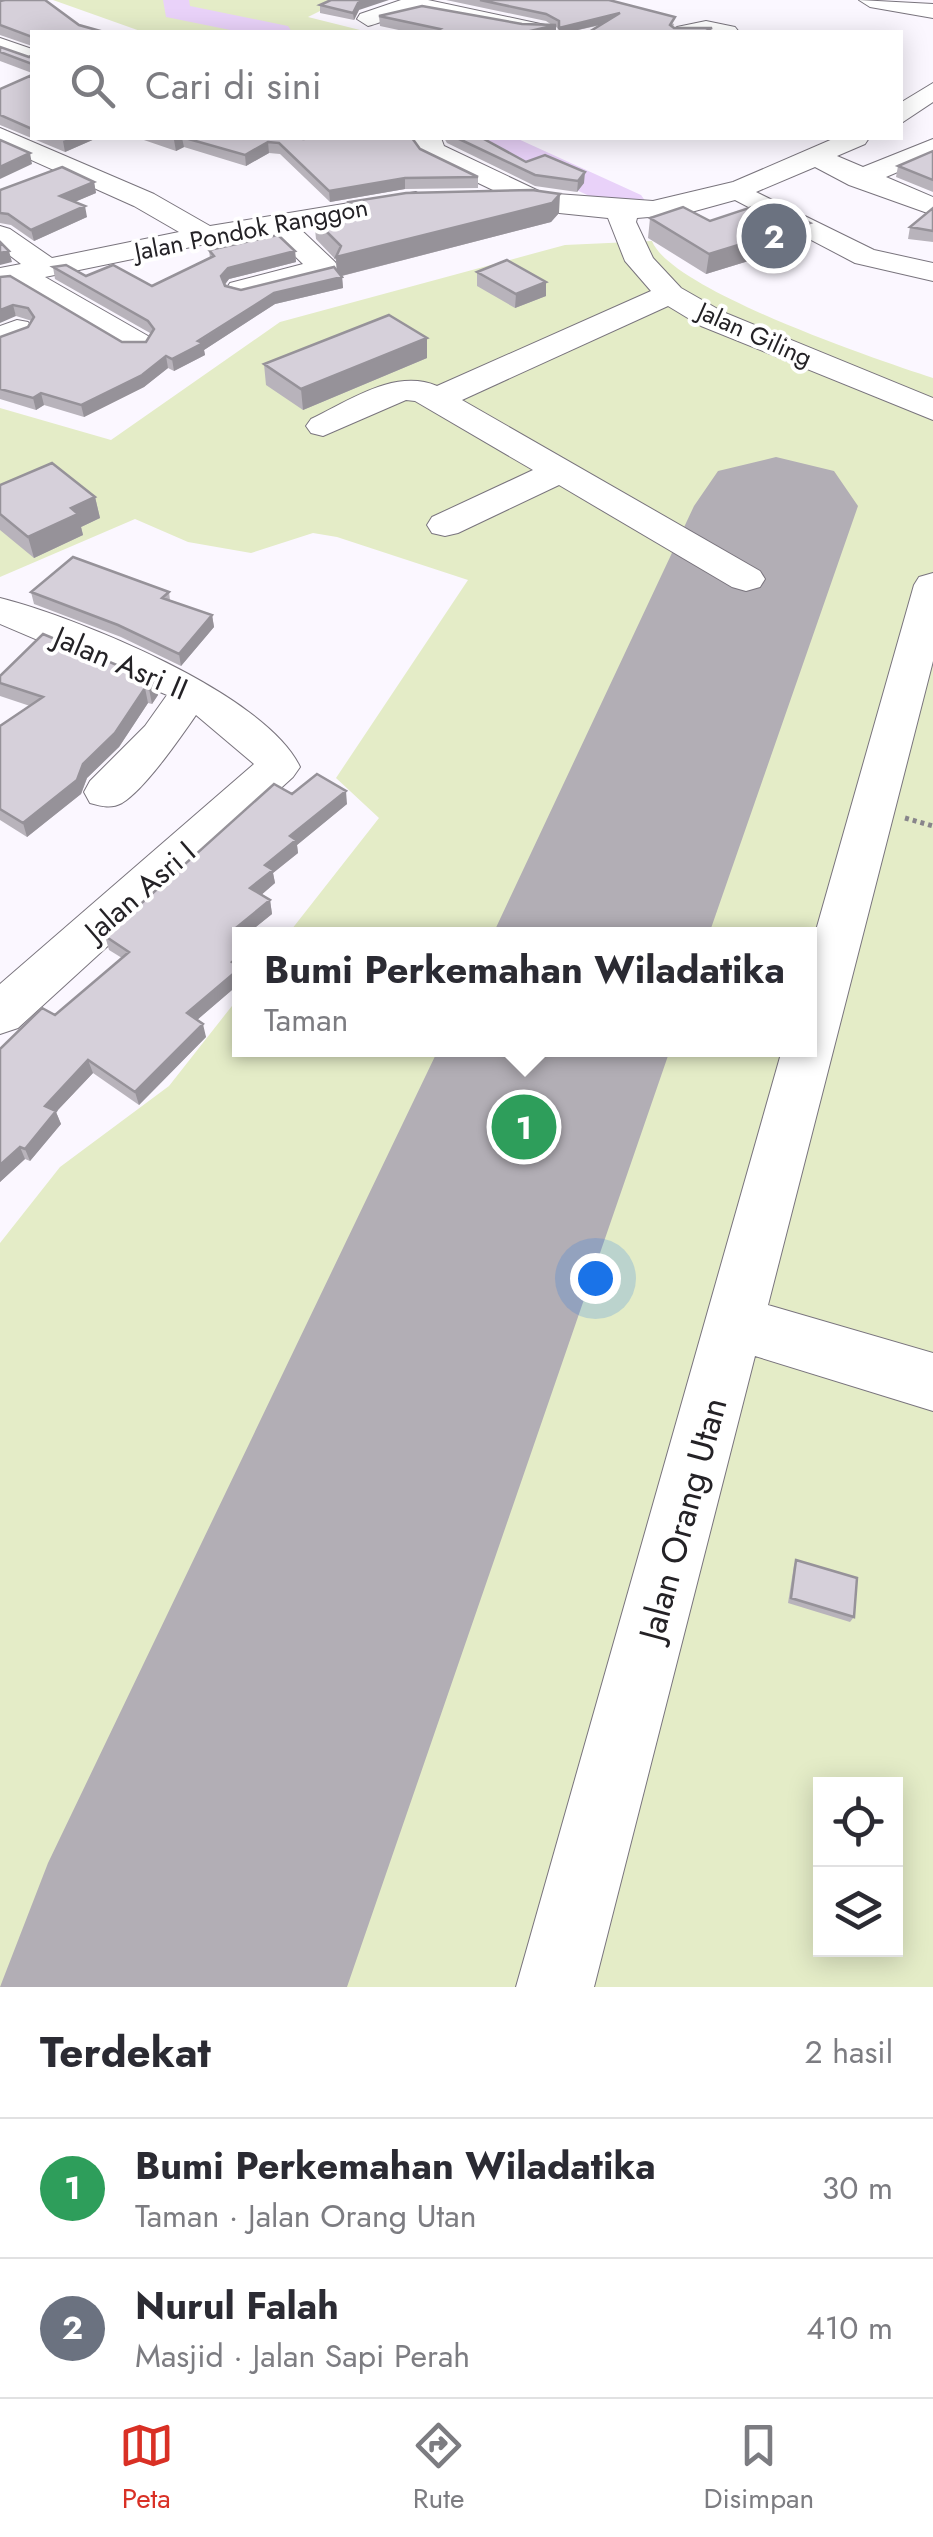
<!DOCTYPE html>
<html lang="id">
<meta charset="utf-8">
<style>
body{margin:0;font-family:Jost,sans-serif;background:#f2f2f3;color:#2b2b33}
.controls{position:absolute;right:30px;bottom:30px;display:grid;overflow:hidden;border-radius:0px;box-shadow:0 5px 25px #0003}
.controls button{width:90px;height:90px;display:grid;place-items:center;padding:0;border:0;border-bottom:2px solid #e1e1e2;background:#fff;color:#2b2b33;font:50px sans-serif}
.you{position:absolute;left:595px;top:1278px;width:35px;height:35px;margin:-25px;border:8px solid #fff;border-radius:50%;background:#1a73e8;box-shadow:0 0 0 15px #1a73e833}
.badge{display:grid;place-items:center;width:65px;height:65px;border-radius:50%;background:#d93025;color:#fff;font-size:32px;font-weight:700}
.pin{position:absolute;translate:-50% -50%;border:5px solid #fff;box-shadow:0 2px 10px #0006}
.popup{position:absolute;left:232px;top:927px;width:585px;height:130px;box-sizing:border-box;display:grid;place-content:center;border-radius:0px;background:#fff;filter:drop-shadow(0 2px 8px #0005);font-size:32px;white-space:nowrap;color:#7c7c81}
.popup b{font-size:38px;color:#2b2b33}
.popup::after{content:'';position:absolute;left:50%;top:100%;margin-left:-20px;border:20px solid transparent;border-top-color:#fff}
.list{margin:0;padding:0;list-style:none}
h2{display:flex;justify-content:space-between;align-items:center;height:130px;margin:0;padding:0 40px;font-size:42px}
h2 small{font-size:32px;font-weight:400;color:#7c7c81}
.list li{display:grid;grid-template-columns:65px 1fr auto;gap:30px;align-items:center;box-sizing:border-box;height:140px;padding:0 40px;border-top:2px solid #e1e1e2}
.list b{display:block;font-size:38px;white-space:nowrap}
.list p{margin:0;font-size:32px;white-space:nowrap;color:#7c7c81}
.list em{font-size:32px;font-style:normal;color:#7c7c81}
.icon{flex:none;width:55px;height:55px;fill:none;stroke:currentColor;stroke-width:2;stroke-linecap:round;stroke-linejoin:round}
.map{position:relative;flex:none;width:933px;height:1987px;overflow:hidden}
.search{position:absolute;background:#fff;box-shadow:0 5px 25px #0003;left:30px;right:30px;top:30px;height:110px;display:flex;align-items:center;gap:25px;box-sizing:border-box;padding:0 35px;border-radius:0px;color:#7c7c81;font-size:38px}
.sheet{height:410px;background:#fff}
nav{display:flex;justify-content:space-around;align-items:center;box-sizing:border-box;height:140px;border-top:2px solid #e1e1e2;background:#fff;font-size:28px;color:#7c7c81}
nav a{display:grid;justify-items:center;gap:5px}
nav .on{color:#d93025}
.map>svg:first-child{display:block}
.green{fill:#e4ecc7;fill-rule:evenodd}
.lines{fill:none;stroke-linecap:round;stroke-linejoin:round}
.river{fill:#e9d2f9;fill-rule:evenodd}
.runway{fill:#b2aeb5;fill-rule:evenodd}
.minor-casing{stroke:#79747d;stroke-width:2}
.path{stroke:#88858b;stroke-width:5;stroke-dasharray:4 4;stroke-linecap:butt}
.minor{fill:#fff;fill-rule:evenodd}
.wall{fill:#b8b3bb}
.shaded-wall{fill:#969299}
.building{fill:#d6d0da;stroke:#969299;stroke-width:2.5}
.labels{text-anchor:middle;dominant-baseline:central;stroke-width:8;stroke-linejoin:round;paint-order:stroke}
.far-street-label{font-size:25px;fill:#242226;stroke:#fff}
.street-label{font-size:30px;fill:#242226;stroke:#fff}
.near-street-label{font-size:35px;fill:#242226;stroke:#fff}
</style>
<div class="map">
<svg width="933" height="1987" viewBox="0 0 933 1987">
<rect width="100%" height="100%" fill="#fbf7ff"/>
<path class="green" d="M 53,0 L 342,0 L 308,17 L 368,32 L 143,32 Z
M 652,241 C 671,290 878,360 933,378 L 933,1987 L 0,1987 L 0,1243 L 60,1167 L 169,1086 L 239,997 L 239,1050 L 809,1050 L 809,934 L 288,934 L 379,818 L 336,778 L 468,580 L 337,537 L 313,533 L 251,553 L 188,542 L 135,519 L 0,577 L 0,408 L 111,440 L 280,322 L 565,245 ZM 820,1784 L 896,1784 L 896,1950 L 820,1950 Z"/>
<g class="lines">
<path class="river" d="M 163,0 L 189,0 L 190,6 L 288,26 L 292,32 L 240,32 L 176,19 L 166,17 Z
M 476,138 L 516,138 L 641,195 L 646,202 L 641,209 L 617,209 L 481,145 Z"/>
<path class="runway" d="M 776,457 L 834,471 L 858,506 L 709,934 L 493,934 L 694,506 L 718,471 Z
M 438,1050 L 670,1050 L 347,1987 L 0,1987 L 48,1863 Z"/>
<defs>
<path id="minor" d="M 401,0 L 428,0 L 545,25 L 557,32 C 510,35 468,15 422,13 C 403,12 386,21 368,26 L 357,19 L 360,14 Z
M 859,0 L 933,4 L 933,18 L 870,7 Z
M 706,21 L 735,27 L 739,32 L 673,32 L 677,27 Z
M 0,38 L 32,49 L 32,64 L 0,53 Z
M 933,83 L 933,102 L 900,124 L 900,103 Z
M 0,128 L 154,194 L 210,226 L 416,192 L 430,200 L 416,208 L 297,226 L 335,262 L 339,268 L 335,274 L 241,298 L 230,295 L 226,289 L 230,283 L 303,264 L 269,231 L 45,277 L 148,336 L 153,343 L 148,350 L 126,350 L 13,283 L 0,286 L 0,268 L 21,264 L 0,248 L 0,226 L 10,229 L 52,258 L 179,232 L 134,206 L 0,146 Z
M 276,138 L 318,138 L 305,146 L 280,144 Z
M 410,138 L 441,138 L 444,146 L 543,193 L 653,201 L 733,182 L 835,138 L 869,138 L 865,144 L 837,156 L 863,167 L 933,139 L 933,157 L 886,177 L 933,197 L 933,215 L 849,185 L 815,167 L 756,192 L 874,250 L 933,263 L 933,281 L 855,263 L 735,200 L 684,214 L 637,218 L 636,222 L 653,258 L 681,288 L 723,312 L 933,398 L 933,420 L 701,326 L 668,306 L 462,400 L 760,571 L 765,579 L 760,587 L 746,591 L 732,587 L 559,485 L 458,533 L 445,536 L 432,533 L 427,525 L 432,517 L 533,470 L 415,401 L 406,400 L 323,436 L 311,433 L 306,426 L 311,419 C 349,401 395,368 437,386 L 651,291 L 625,261 L 608,218 L 481,205 L 477,199 L 481,193 L 495,191 L 422,156 Z
M 17,320 L 28,322 L 33,329 L 28,336 L 0,349 L 0,326 Z
M 933,573 L 933,661 L 768,1305 L 933,1353 L 933,1411 L 755,1356 L 594,1987 L 516,1987 L 782,1050 L 809,1050 L 809,955 L 914,585 L 919,577 Z
M 0,598 C 76,617 266,694 300,767 L 293,777 L 18,1028 L 0,1034 L 0,984 L 254,764 L 196,715 C 180,738 145,789 122,803 C 111,809 101,806 90,803 L 84,792 L 90,781 L 145,726 L 167,695 L 0,624 Z"/>
</defs>
<use href="#minor" class="minor-casing"/>
<path class="path" d="M 905,818 L 933,826"/>
<use href="#minor" class="minor"/>
</g>
<path class="wall" d="M 446,0 L 609,0 L 674,24 L 673,27 L 674,28 L 712,32 L 601,25 L 569,32 L 558,32 L 559,29 L 556,27 L 556,32 L 408,32 L 380,26 L 379,16 L 552,25 L 546,21 Z
M 0,1 L 79,25 L 32,32 L 32,46 L 0,35 Z
M 320,5 L 359,10 L 354,20 L 320,13 Z
M 0,47 L 29,57 L 32,55 L 32,73 L 0,61 Z
M 32,75 L 32,138 L 97,138 L 65,152 L 0,125 L 0,89 Z
M 138,138 L 292,138 L 420,149 L 478,177 L 478,188 L 405,189 L 330,202 L 280,154 L 269,153 L 246,166 L 184,147 L 176,151 Z
M 444,138 L 482,138 L 526,162 L 584,183 L 577,192 L 535,186 L 447,143 Z
M 933,151 L 933,192 L 896,177 L 898,166 Z
M 94,182 L 96,193 L 74,202 L 87,217 L 34,241 L 11,225 L 0,223 L 0,190 Z
M 349,202 L 559,213 L 551,222 L 342,276 L 343,288 L 275,304 L 204,350 L 205,355 L 174,371 L 168,368 L 144,387 L 84,417 L 44,405 L 36,410 L 0,399 L 0,337 L 28,327 L 32,321 L 16,316 L 0,277 L 122,342 L 146,342 L 151,334 L 150,333 L 55,279 L 53,267 L 86,276 L 152,286 L 210,258 L 209,250 L 295,251 L 296,262 L 229,279 L 225,284 L 241,290 L 337,270 L 336,260 L 316,239 L 314,219 L 350,211 Z
M 933,208 L 933,242 L 908,239 L 910,227 Z
M 650,218 L 710,221 L 810,223 L 807,243 L 706,274 L 648,238 Z
M 477,272 L 546,282 L 546,296 L 515,308 L 477,286 Z
M 427,338 L 427,358 L 303,410 L 266,385 L 264,364 Z
M 0,485 L 95,497 L 100,518 L 81,527 L 83,535 L 34,558 L 0,530 Z
M 31,592 L 169,592 L 170,600 L 212,615 L 214,627 L 181,666 L 121,637 L 34,604 Z
M 0,676 L 155,681 L 158,695 L 152,704 L 148,703 L 119,747 L 87,778 L 81,794 L 27,837 L 0,820 L 0,726 L 30,706 L 0,696 Z
M 292,794 L 347,804 L 297,845 L 298,853 L 273,873 L 275,883 L 261,895 L 270,900 L 272,914 L 247,934 L 239,934 L 239,984 L 197,1020 L 206,1037 L 139,1105 L 93,1073 L 56,1112 L 61,1124 L 30,1161 L 25,1159 L 0,1182 L 0,1049 L 55,1015 L 122,958 L 109,950 L 105,936 Z
M 796,1560 L 854,1617 L 850,1622 L 788,1603 L 794,1565 Z"/>
<path class="shaded-wall" d="M 367,0 L 389,0 L 359,10 L 354,20 L 353,13 L 358,3 Z
M 620,13 L 620,20 L 569,32 L 558,32 L 559,28 Z
M 556,25 L 556,32 L 526,32 Z
M 71,138 L 97,138 L 65,152 L 63,141 Z
M 180,138 L 182,138 L 184,147 L 176,151 L 174,140 Z
M 268,142 L 269,153 L 246,166 L 245,155 Z
M 30,153 L 32,164 L 0,179 L 0,167 Z
M 585,172 L 584,183 L 577,192 L 578,181 Z
M 405,178 L 405,189 L 330,202 L 329,191 Z
M 94,182 L 96,193 L 63,207 L 60,196 Z
M 560,194 L 559,213 L 551,222 L 337,277 L 336,257 Z
M 85,206 L 87,217 L 34,241 L 31,230 Z
M 810,223 L 807,243 L 706,274 L 709,254 Z
M 9,251 L 12,262 L 0,265 L 0,253 Z
M 295,251 L 296,262 L 229,279 L 223,287 L 221,276 L 228,268 Z
M 342,277 L 343,288 L 275,304 L 204,350 L 205,355 L 174,371 L 172,359 L 274,293 Z
M 546,282 L 546,296 L 515,308 L 516,294 Z
M 13,305 L 16,316 L 0,323 L 0,310 Z
M 427,338 L 427,358 L 303,410 L 301,389 Z
M 166,356 L 168,368 L 144,387 L 84,417 L 81,405 Z
M 41,393 L 44,405 L 36,410 L 33,398 Z
M 95,497 L 100,518 L 81,527 L 83,535 L 34,558 L 28,537 L 71,508 Z
M 212,615 L 214,627 L 181,666 L 179,654 Z
M 155,681 L 158,695 L 152,704 L 149,689 Z
M 145,688 L 148,703 L 119,747 L 87,778 L 81,794 L 27,837 L 23,823 L 83,764 Z
M 346,791 L 347,804 L 297,845 L 298,853 L 273,873 L 275,883 L 253,902 L 250,888 L 265,865 L 290,836 Z
M 270,900 L 272,914 L 247,934 L 239,934 L 236,928 Z
M 239,956 L 239,984 L 190,1026 L 187,1013 Z
M 203,1024 L 206,1037 L 139,1105 L 135,1092 Z
M 88,1060 L 93,1073 L 56,1112 L 61,1124 L 30,1161 L 25,1149 L 45,1106 Z
M 20,1147 L 25,1159 L 0,1182 L 0,1165 Z"/>
<path class="building" d="M 5,0 L 45,0 L 79,25 L 104,32 L 32,32 L 32,37 L 0,25 L 0,1 Z
M 331,0 L 367,0 L 358,3 L 353,13 L 320,5 Z
M 480,0 L 609,0 L 675,17 L 670,25 L 674,28 L 712,28 L 704,32 L 589,32 L 620,13 L 559,28 L 559,21 L 546,14 Z
M 422,6 L 522,24 L 556,25 L 526,32 L 434,32 L 440,29 L 379,16 Z
M 0,47 L 29,57 L 32,55 L 32,64 L 0,52 Z
M 32,75 L 32,129 L 0,115 L 0,89 Z
M 185,138 L 292,138 L 304,139 L 306,138 L 412,138 L 420,149 L 478,177 L 405,178 L 329,191 L 279,143 L 268,142 L 245,155 Z
M 457,138 L 482,138 L 526,162 L 545,155 L 585,172 L 578,181 L 535,175 Z
M 0,140 L 30,153 L 0,167 Z
M 933,151 L 933,180 L 898,166 Z
M 62,167 L 94,182 L 60,196 L 85,206 L 31,230 L 8,214 L 0,213 L 0,190 Z
M 532,190 L 560,194 L 552,203 L 336,257 L 341,246 L 314,219 L 357,209 L 349,202 L 406,193 Z
M 767,202 L 810,223 L 709,254 L 650,218 L 683,207 L 710,221 Z
M 933,208 L 933,231 L 910,227 Z
M 278,235 L 295,251 L 228,268 L 221,276 L 225,286 L 241,290 L 334,267 L 342,277 L 274,293 L 198,341 L 203,343 L 172,359 L 166,356 L 142,375 L 81,405 L 41,393 L 33,398 L 0,389 L 0,337 L 28,327 L 34,317 L 28,308 L 13,305 L 0,310 L 0,277 L 10,276 L 122,342 L 146,342 L 154,329 L 148,321 L 53,267 L 66,265 L 86,276 L 113,265 L 152,286 L 214,256 L 209,250 Z
M 0,242 L 9,251 L 0,253 Z
M 507,260 L 546,282 L 516,294 L 477,272 Z
M 389,315 L 427,338 L 301,389 L 264,364 Z
M 52,463 L 95,497 L 71,508 L 78,514 L 28,537 L 0,514 L 0,485 Z
M 73,557 L 169,592 L 162,598 L 212,615 L 179,654 L 118,625 L 31,592 Z
M 43,634 L 155,681 L 149,689 L 145,688 L 115,733 L 83,764 L 77,780 L 23,823 L 0,809 L 0,726 L 43,697 L 0,683 L 0,676 Z
M 317,774 L 346,791 L 290,836 L 296,840 L 265,865 L 273,870 L 250,888 L 270,900 L 236,928 L 245,934 L 239,934 L 239,956 L 232,962 L 239,966 L 239,969 L 187,1013 L 203,1024 L 135,1092 L 88,1060 L 45,1106 L 56,1111 L 25,1149 L 20,1147 L 0,1165 L 0,1049 L 42,1008 L 55,1015 L 129,952 L 105,936 L 274,784 L 292,794 Z
M 796,1560 L 857,1578 L 854,1617 L 791,1598 Z"/>
<g class="labels">
<g class="far-street-label">
<text transform="translate(251 229) rotate(-11)">Jalan Pondok Ranggon</text>
<text transform="translate(755 334) rotate(24)">Jalan Giling</text>
</g>
<g class="street-label">
<text transform="translate(121 663) rotate(23)">Jalan Asri II</text>
<text transform="translate(140 891) rotate(-41)">Jalan Asri I</text>
</g>
<g class="near-street-label">
<text transform="translate(683 1519) rotate(-75)">Jalan Orang Utan</text>
</g>
</g>
</svg>
<div class="controls">
<button><svg class="icon" aria-label="locate" viewBox="0 0 24 24"><circle cx="12" cy="12" r="6"/><path d="M12 2v4M12 18v4M2 12h4M18 12h4"/></svg></button>
<button><svg class="icon" aria-label="layers" viewBox="0 0 24 24"><path d="M12 4l9 5-9 5-9-5zM3 14l9 5 9-5"/></svg></button>
</div>
<div class="you"></div>
<div class="pin badge" style="left:524px;top:1127px;background:#2e9e5b">1</div>
<div class="popup"><b>Bumi Perkemahan Wiladatika</b>Taman</div>
<div class="pin badge" style="left:774px;top:236px;background:#6b7280">2</div>
<div class="search"><svg class="icon" aria-label="search" viewBox="0 0 24 24"><circle cx="10" cy="10" r="6"/><path d="M15 15l6 6"/></svg>Cari di sini</div>
</div>
<section class="sheet">
<h2>Terdekat<small>2 hasil</small></h2>
<ul class="list">
<li><span class="badge" style="background:#2e9e5b">1</span><div><b>Bumi Perkemahan Wiladatika</b><p>Taman · Jalan Orang Utan</p></div><em>30 m</em></li>
<li><span class="badge" style="background:#6b7280">2</span><div><b>Nurul Falah</b><p>Masjid · Jalan Sapi Perah</p></div><em>410 m</em></li>
</ul>
</section>
<nav>
<a class="on"><svg class="icon" aria-label="map" viewBox="0 0 24 24"><path d="M3 6l6-2 6 2 6-2v14l-6 2-6-2-6 2zM9 4v14M15 6v14"/></svg>Peta</a>
<a><svg class="icon" aria-label="directions" viewBox="0 0 24 24"><path d="M12 3l9 9-9 9-9-9zM9 14v-3h6M13 9l2 2-2 2"/></svg>Rute</a>
<a><svg class="icon" aria-label="saved" viewBox="0 0 24 24"><path d="M7 4h10v16l-5-4-5 4z"/></svg>Disimpan</a>
</nav>
